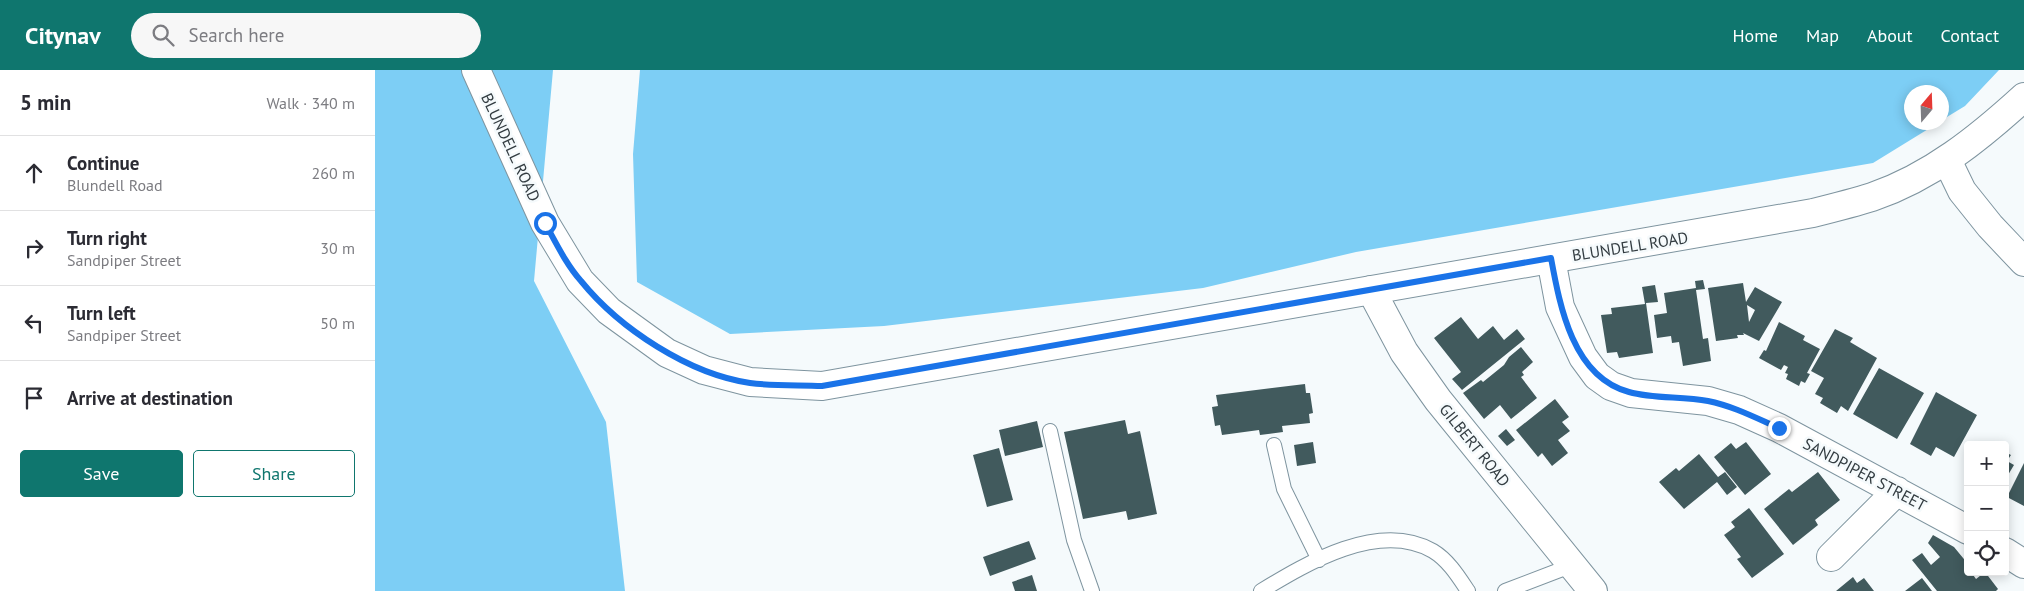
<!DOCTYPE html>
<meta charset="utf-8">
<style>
body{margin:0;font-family:"PT Sans",sans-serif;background:#f7f7f7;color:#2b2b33}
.controls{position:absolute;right:15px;bottom:15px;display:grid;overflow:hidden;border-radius:5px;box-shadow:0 2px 12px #0003}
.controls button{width:45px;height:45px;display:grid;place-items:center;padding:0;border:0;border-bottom:1px solid #e1e1e2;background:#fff;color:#2b2b33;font:25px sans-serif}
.compass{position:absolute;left:1529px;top:15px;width:45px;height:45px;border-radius:50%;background:#fff;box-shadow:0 2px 12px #0003;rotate:19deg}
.stop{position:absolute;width:15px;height:15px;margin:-11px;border:4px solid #1a73e8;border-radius:50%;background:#fff}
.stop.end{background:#1a73e8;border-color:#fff;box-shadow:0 1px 5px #0008}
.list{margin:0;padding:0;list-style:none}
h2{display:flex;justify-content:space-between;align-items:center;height:65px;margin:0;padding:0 20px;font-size:21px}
h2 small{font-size:16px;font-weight:400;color:#7c7c81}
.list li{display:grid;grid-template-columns:32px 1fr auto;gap:15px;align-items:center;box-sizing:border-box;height:75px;padding:0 20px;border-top:1px solid #e1e1e2}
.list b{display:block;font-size:19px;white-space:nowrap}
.list p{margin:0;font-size:16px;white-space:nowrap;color:#7c7c81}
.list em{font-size:16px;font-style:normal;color:#7c7c81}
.actions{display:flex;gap:10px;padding:15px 20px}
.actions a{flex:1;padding:11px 0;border:1px solid #0f766e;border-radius:5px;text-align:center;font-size:18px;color:#0f766e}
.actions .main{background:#0f766e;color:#fff}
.icon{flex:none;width:28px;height:28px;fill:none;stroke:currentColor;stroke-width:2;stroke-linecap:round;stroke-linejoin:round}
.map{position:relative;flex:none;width:1649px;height:521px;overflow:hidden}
header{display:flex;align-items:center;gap:30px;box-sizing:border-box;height:70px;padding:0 25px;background:#0f766e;color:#fff}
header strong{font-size:24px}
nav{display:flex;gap:28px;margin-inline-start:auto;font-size:18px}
.search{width:350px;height:45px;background:#f7f7f7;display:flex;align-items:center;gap:12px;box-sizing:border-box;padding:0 18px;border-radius:28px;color:#7c7c81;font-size:19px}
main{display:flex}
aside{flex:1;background:#fff}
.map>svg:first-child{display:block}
.forest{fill:#7dcef5}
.building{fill:#415a5d;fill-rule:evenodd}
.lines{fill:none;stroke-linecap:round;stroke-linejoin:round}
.lane-casing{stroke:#7e949f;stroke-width:16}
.street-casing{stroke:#7e949f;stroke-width:30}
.secondary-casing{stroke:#7e949f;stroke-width:30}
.lane{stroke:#fff;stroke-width:14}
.street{stroke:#fff;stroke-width:28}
.secondary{stroke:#fff;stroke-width:28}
.route{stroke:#1a73e8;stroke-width:6}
.labels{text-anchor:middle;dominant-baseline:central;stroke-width:5;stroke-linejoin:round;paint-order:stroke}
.street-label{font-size:16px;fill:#333c41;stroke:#f5fafc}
</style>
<header>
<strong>Citynav</strong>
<div class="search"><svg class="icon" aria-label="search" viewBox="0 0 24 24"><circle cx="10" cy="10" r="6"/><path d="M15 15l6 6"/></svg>Search here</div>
<nav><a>Home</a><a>Map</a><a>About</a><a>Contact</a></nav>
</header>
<main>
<aside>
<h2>5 min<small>Walk · 340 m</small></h2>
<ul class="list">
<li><svg class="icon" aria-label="ahead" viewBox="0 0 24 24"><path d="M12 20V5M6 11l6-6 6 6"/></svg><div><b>Continue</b><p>Blundell Road</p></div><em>260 m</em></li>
<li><svg class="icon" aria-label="right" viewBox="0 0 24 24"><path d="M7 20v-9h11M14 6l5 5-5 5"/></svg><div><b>Turn right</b><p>Sandpiper Street</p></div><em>30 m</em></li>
<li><svg class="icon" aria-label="left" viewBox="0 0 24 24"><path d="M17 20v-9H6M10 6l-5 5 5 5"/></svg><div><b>Turn left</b><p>Sandpiper Street</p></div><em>50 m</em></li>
<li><svg class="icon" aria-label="arrive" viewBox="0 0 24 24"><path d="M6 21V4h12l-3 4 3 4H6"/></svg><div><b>Arrive at destination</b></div></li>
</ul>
<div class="actions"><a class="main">Save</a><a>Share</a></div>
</aside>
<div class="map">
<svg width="1649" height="521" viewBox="0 0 1649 521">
<rect width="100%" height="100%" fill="#f5fafc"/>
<path class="forest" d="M 0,0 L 178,0 L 159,211 L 231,352 L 250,521 L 0,521 Z
M 265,0 L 1624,0 L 1590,36 L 1567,50 L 1566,22 L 1536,22 L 1536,52 L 1563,53 L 1498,93 L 981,182 L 828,218 L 509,256 L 355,264 L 262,212 L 258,84 Z"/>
<path class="building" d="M 1328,210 L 1330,219 L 1321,220 L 1328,269 L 1333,268 L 1336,291 L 1308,296 L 1304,272 L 1297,273 L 1296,266 L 1282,268 L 1279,245 L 1292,243 L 1289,223 L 1321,218 L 1320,211 Z
M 1368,213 L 1371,232 L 1380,217 L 1407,232 L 1384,271 L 1368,263 L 1369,265 L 1362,265 L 1363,268 L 1341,271 L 1333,218 ZM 1372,235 L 1380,240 L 1374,252 Z
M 1280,215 L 1283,232 L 1271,233 L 1278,283 L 1244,288 L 1242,282 L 1232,283 L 1226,245 L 1237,244 L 1236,238 L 1270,234 L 1267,217 Z
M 1086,247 L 1103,269 L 1118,256 L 1129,270 L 1142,259 L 1150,269 L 1087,320 L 1077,309 L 1086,302 L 1059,268 Z
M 1404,252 L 1430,266 L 1428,270 L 1445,279 L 1432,303 L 1435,304 L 1430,313 L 1426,311 L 1424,316 L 1411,309 L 1413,304 L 1410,303 L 1413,297 L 1409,295 L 1406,300 L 1384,288 L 1389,280 L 1391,281 Z
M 1460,259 L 1478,268 L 1475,272 L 1502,288 L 1473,341 L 1466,336 L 1462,343 L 1445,333 L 1448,328 L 1440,324 L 1449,308 L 1436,301 Z
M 1146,277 L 1158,292 L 1147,302 L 1149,305 L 1146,307 L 1162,328 L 1136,349 L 1125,335 L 1109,349 L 1088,323 L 1106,310 L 1108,312 L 1129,295 L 1134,287 Z
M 1504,298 L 1549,323 L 1522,369 L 1478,344 Z
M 930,314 L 931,323 L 935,323 L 938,343 L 934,344 L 935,353 L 907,356 L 908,362 L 885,365 L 884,360 L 847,365 L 845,355 L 840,356 L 837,337 L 843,336 L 841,325 Z
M 1561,322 L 1602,345 L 1579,387 L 1561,377 L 1556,386 L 1535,374 Z
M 1180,329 L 1194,347 L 1187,352 L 1195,361 L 1183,370 L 1193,383 L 1177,396 L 1167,383 L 1163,387 L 1141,360 Z
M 750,350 L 753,364 L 765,361 L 782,444 L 753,450 L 751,441 L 708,449 L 689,362 Z
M 662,351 L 668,377 L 630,386 L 624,360 Z
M 1131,359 L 1140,370 L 1132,376 L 1123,366 Z
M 938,372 L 941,393 L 922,396 L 919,375 Z
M 1371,372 L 1396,404 L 1370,425 L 1339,387 L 1356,373 L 1361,379 Z
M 624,378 L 638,430 L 612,437 L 598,385 Z
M 1630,382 L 1636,385 L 1632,391 L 1639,395 L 1630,410 Z
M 1324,384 L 1343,407 L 1350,402 L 1362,417 L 1352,425 L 1342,412 L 1309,439 L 1284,412 L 1301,398 L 1304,401 Z
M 1649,393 L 1649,436 L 1632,427 Z
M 1443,402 L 1465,430 L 1440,450 L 1443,455 L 1418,475 L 1389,439 L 1414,419 L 1417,422 Z
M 1374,438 L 1409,484 L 1377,508 L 1362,489 L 1366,487 L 1349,465 L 1360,457 L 1356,452 Z
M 1558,465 L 1579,477 L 1593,494 L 1593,502 L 1596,502 L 1601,509 L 1610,502 L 1623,519 L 1621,521 L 1562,521 L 1537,490 L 1547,483 L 1556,495 L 1565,487 L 1553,473 Z
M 654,471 L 661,489 L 615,506 L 608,487 Z
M 657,505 L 662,521 L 640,521 L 637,512 Z
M 1478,507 L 1482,513 L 1489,508 L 1499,521 L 1461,521 Z
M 1547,508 L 1557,521 L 1530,521 Z"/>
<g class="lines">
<defs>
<path id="lane" d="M 675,361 L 699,470 L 717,521
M 899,375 L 909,419 L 944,490
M 886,521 C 932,493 1004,450 1058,481 C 1073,490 1083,506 1093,521
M 1130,521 L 1198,495"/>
<path id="street" d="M 1572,90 L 1587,121 L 1615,156 L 1649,192
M 1176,189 L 1185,237 L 1208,287 L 1222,306 L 1236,316 L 1256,323 L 1333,331 L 1364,340 L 1404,358 L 1593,460
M 996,220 L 1029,282 L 1063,330 L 1218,521
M 1630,482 L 1649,494
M 1456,487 L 1522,421"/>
<path id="secondary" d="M 101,0 L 170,153 L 205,211 L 234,241 L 292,283 L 329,300 L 375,312 L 447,316 L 1438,143 C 1458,138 1478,133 1497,127 C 1556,107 1604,68 1649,27"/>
</defs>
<use href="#lane" class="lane-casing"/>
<use href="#street" class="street-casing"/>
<use href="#secondary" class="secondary-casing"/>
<use href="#lane" class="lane"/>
<use href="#street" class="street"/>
<use href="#secondary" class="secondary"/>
</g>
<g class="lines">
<path class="route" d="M 170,153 C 181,173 191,194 206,211 C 245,259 314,304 375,313 C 398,316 423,315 447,316 L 1176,188 C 1185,237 1198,307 1254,322 C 1279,329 1307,326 1333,331 C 1358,336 1381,348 1404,358"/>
</g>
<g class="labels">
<g class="street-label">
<text transform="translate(136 77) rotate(65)">BLUNDELL ROAD</text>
<text transform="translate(1255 176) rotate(-9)">BLUNDELL ROAD</text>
<text transform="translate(1100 375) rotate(51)">GILBERT ROAD</text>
<text transform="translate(1490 404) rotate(28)">SANDPIPER STREET</text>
</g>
</g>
</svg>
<div class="controls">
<button>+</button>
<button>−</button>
<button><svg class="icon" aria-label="locate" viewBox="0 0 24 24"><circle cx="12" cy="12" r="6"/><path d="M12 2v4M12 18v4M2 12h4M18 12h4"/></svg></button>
</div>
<svg class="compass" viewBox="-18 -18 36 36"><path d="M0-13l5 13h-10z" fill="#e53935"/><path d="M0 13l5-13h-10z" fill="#7c7c81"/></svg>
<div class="stop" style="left:170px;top:153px"></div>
<div class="stop end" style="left:1404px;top:358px"></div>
</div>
</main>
